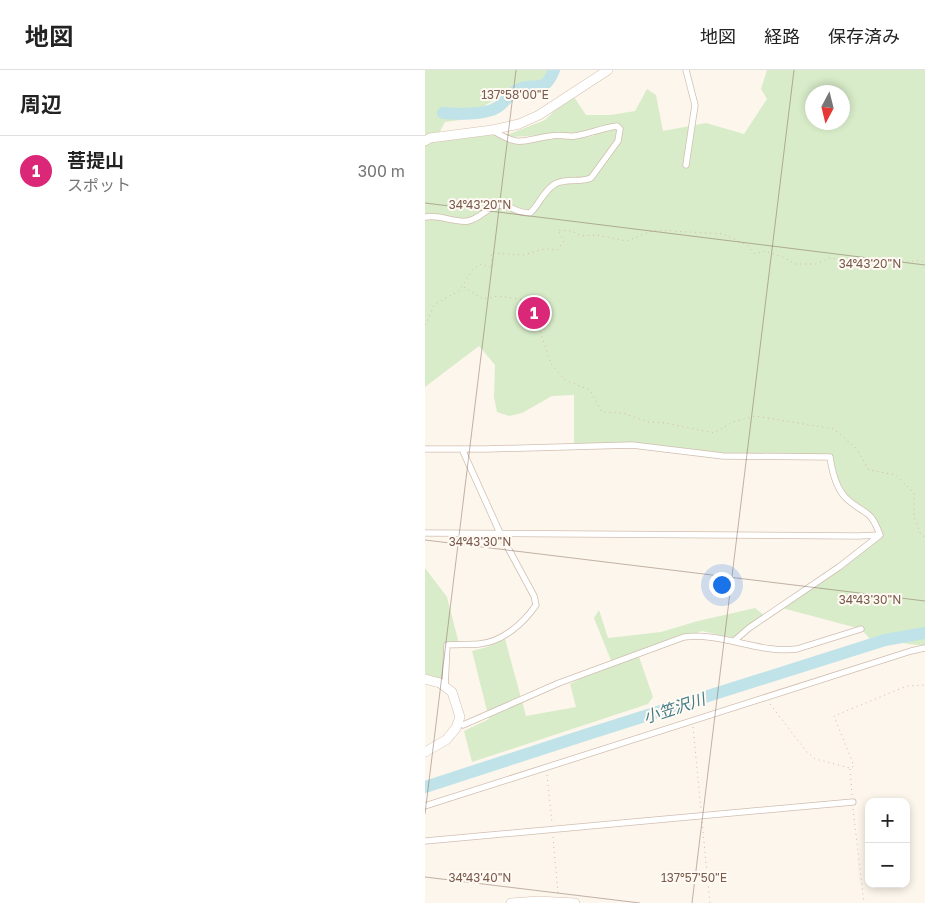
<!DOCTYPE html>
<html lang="ja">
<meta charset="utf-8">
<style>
body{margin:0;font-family:"Golos Text","Noto Sans JP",sans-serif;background:#f6f6f6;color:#222}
.controls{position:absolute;right:15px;bottom:15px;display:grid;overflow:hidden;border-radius:10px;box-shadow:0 2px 8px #0003}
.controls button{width:45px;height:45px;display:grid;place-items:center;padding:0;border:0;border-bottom:1px solid #e0e0e0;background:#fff;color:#222;font:25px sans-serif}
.compass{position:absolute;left:380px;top:15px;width:45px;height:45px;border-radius:50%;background:#fff;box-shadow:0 2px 8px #0003;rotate:187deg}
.you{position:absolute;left:296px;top:514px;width:18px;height:18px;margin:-12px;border:4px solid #fff;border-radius:50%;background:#1a73e8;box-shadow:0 0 0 8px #1a73e833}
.badge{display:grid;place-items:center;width:32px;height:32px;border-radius:50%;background:#db2777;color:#fff;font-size:16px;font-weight:700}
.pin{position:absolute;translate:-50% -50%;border:2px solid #fff;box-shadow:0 1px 5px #0006}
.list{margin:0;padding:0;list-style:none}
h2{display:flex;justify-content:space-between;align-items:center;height:65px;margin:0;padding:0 20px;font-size:21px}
h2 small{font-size:16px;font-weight:400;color:#767676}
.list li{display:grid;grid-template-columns:32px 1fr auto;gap:15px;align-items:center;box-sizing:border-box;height:70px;padding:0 20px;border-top:1px solid #e0e0e0}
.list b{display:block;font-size:19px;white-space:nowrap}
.list p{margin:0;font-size:16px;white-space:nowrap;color:#767676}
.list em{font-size:16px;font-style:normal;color:#767676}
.map{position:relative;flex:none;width:500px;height:833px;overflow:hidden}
header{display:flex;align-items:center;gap:30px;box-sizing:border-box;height:70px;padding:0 25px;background:#fff;border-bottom:1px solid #e0e0e0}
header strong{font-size:24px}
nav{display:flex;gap:28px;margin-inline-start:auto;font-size:18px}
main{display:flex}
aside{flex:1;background:#fff}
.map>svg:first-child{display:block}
.green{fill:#d8ecc9;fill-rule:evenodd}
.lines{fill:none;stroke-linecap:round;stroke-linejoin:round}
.river{stroke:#bfe3e8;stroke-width:12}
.street-casing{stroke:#d1beb0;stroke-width:7}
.secondary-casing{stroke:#d6c0b0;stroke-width:10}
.path{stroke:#d9b8a5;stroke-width:1;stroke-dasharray:1 4;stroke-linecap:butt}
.street{stroke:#fff;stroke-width:5.5}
.secondary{stroke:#fff;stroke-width:9}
.ticks{fill:none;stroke:#7a5c4d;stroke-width:1;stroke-opacity:0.45}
.labels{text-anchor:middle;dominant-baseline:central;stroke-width:4;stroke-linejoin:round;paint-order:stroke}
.water-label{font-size:16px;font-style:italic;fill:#437c86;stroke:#fffaf3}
.ticks-label{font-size:12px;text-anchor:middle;fill:#7a5c4d;stroke:#fffaf3;stroke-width:4;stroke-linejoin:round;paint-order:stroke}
</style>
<header>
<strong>地図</strong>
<nav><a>地図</a><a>経路</a><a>保存済み</a></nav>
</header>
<main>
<aside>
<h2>周辺<small></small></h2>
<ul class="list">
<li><span class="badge">1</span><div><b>菩提山</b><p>スポット</p></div><em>300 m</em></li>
</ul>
</aside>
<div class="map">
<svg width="500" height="833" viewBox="0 0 500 833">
<rect width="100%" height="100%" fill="#fdf6ec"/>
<path class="green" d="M 0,0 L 130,0 L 125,16 L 88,19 L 35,50 L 20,52 L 12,67 L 0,71 Z
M 342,0 L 500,0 L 500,576 L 445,569 L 436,559 L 357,538 L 455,465 L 446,445 L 416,422 L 405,387 L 298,386 L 207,375 L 149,377 L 149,325 L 127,326 L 97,343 L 84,346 L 72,342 L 69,327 L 70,295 L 54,276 L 0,317 L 0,72 L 64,60 L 82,65 L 120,50 L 147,24 L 161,45 L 186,45 L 210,41 L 222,19 L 231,25 L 238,61 L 281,53 L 319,64 L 342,29 L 336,19 ZM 388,22 L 418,22 L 418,52 L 388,52 ZM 167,62 L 169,66 L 104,71 L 87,67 Z
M 0,498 L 22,527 L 34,574 L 22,575 L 20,613 L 0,608 Z
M 330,538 L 341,547 L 312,569 L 277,561 L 213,584 L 228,627 L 223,634 L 47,692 L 39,661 L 64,649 L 47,581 L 62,577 L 80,569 L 101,646 L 151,637 L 145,614 L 187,593 L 169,548 L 174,540 L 183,568 L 236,562 L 273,551 Z"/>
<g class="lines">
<path class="river" d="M 18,43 C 30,44 60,45 71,38 C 79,34 84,24 92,20 C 109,11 119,26 129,0
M 0,717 L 160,665 L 460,570 L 500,563"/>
<defs>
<path id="street" d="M 261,95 L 270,35 L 261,0
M 0,147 C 14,144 29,153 43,151 C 55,149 63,136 75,135 C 85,135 93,144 105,143 C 115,134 118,121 130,114 C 141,108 154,113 166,108 L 193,71 L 195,59 L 192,56 C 177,58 164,64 150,66 C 142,67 134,64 126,66 C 96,70 96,78 67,60
M 0,379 L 61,379 L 207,375 L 298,386 L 405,387 C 407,401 411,419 422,429 C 441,446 445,438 455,465
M 0,463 L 433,466 L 455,465
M 309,571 L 324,558 L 414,497 L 455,465
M 20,616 L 22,575 C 32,574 43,575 54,574 C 77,572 98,554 111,535 L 109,526 L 75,463 L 37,379
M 38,655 L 134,613 L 259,567 C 298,562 333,584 372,579 L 436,559
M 0,736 L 486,581 L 500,578
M 0,771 L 428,732"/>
<path id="secondary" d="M 0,71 L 5,68 L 67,60 L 94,54 L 114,45 L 183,0
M 0,609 L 15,613 L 27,622 L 35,647 L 31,658 L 21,670 L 0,682
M 86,833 L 113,831 L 150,833"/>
</defs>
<use href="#street" class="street-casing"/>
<use href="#secondary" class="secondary-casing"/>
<path class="path" d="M 39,217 L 58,229 L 74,226 L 99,230 L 109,243 L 126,294 L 140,310 L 165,320 L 177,342 L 198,343 L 223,352 L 240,353 L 289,363 L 308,352 L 330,346 L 409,359 L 431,378 L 444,400 L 471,405 L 489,423 L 489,447 L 496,465 L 500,467
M 0,255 L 10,234 L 34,221 L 48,199 L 56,194 L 67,198 L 66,183 L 98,185 L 119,179 L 132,180 L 139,171 L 133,160 L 147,161 L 156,166 L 171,165 L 202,171 L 229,160 L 298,164 L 322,175 L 330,184 L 340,181 L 360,188 L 370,194 L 392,194 L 404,188 L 449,194 L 461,189 L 484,192 L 495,190 L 500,193
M 345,634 L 381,681 L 390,689 L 425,698 L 429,696 L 409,646 L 482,616 L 500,615
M 268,657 L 276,740
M 425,699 L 427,725
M 122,705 L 127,753
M 428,739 L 439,833
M 277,752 L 285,833
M 128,767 L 133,823"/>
<use href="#street" class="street"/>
<use href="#secondary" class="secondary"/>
</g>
<path class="ticks" d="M 0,133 L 500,195M 0,470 L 500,531M 0,744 L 91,0M 0,807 L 215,833M 267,833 L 369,0"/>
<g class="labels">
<g class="water-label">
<text transform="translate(249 638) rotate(-18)">小笠沢川</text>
</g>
</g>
<g class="ticks-label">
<text x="90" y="29">137°58'00"E</text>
<text x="55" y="139">34°43'20"N</text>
<text x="445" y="198">34°43'20"N</text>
<text x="55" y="476">34°43'30"N</text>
<text x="445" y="534">34°43'30"N</text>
<text x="269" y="812">137°57'50"E</text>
<text x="55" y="812">34°43'40"N</text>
</g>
</svg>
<div class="controls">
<button>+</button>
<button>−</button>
</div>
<svg class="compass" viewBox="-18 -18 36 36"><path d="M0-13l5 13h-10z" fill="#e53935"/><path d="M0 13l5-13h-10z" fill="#767676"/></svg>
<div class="you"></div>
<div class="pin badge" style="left:109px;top:243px">1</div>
</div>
</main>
